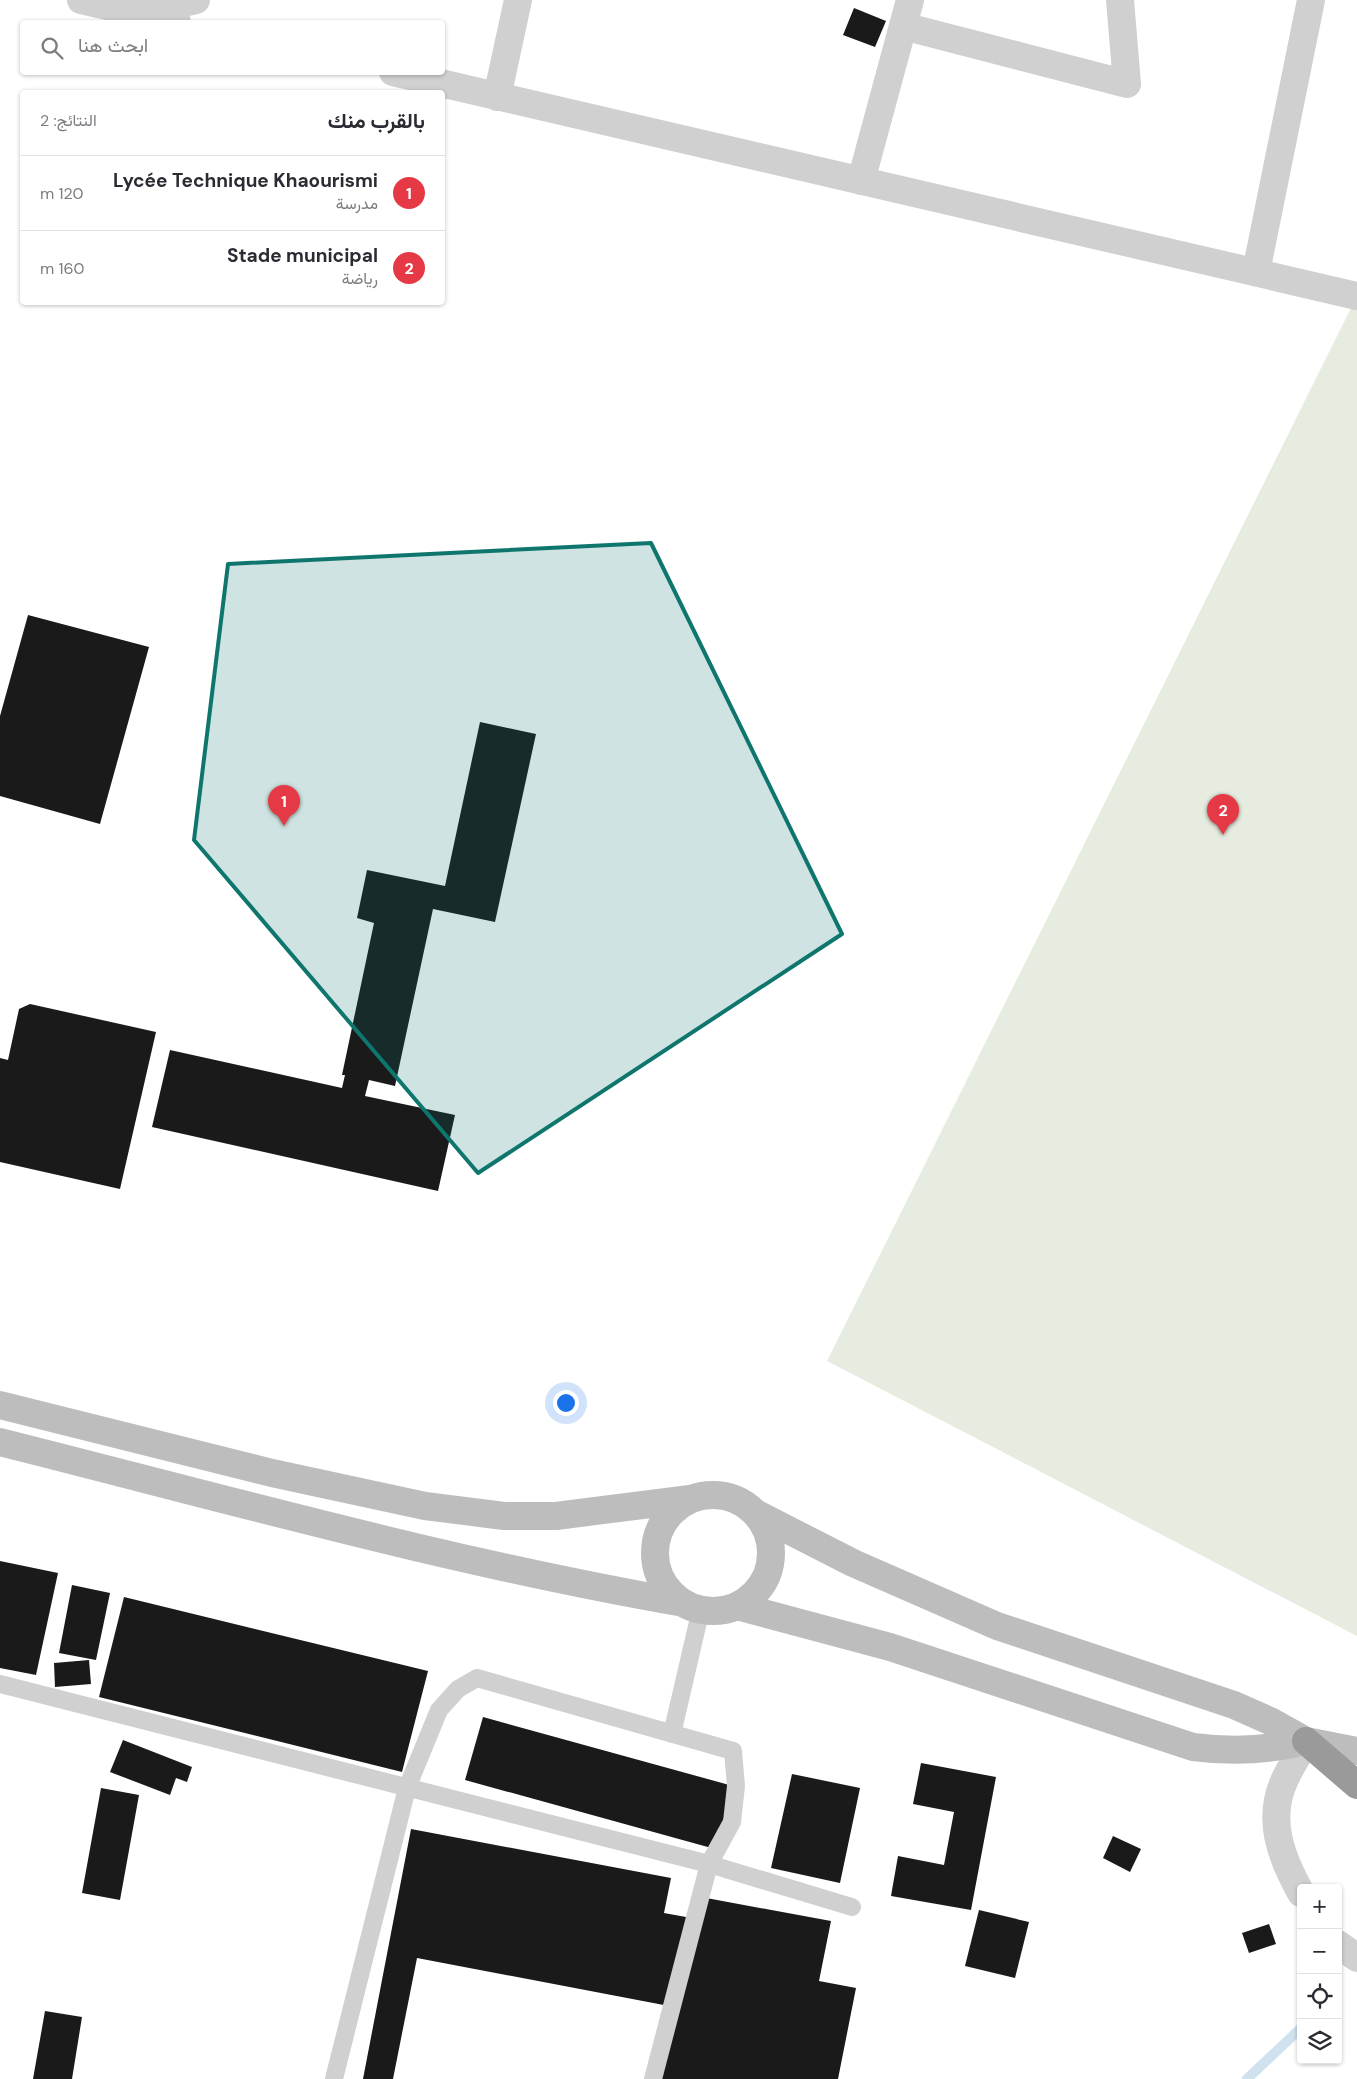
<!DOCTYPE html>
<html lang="ar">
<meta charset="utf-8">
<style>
body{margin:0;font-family:"DM Sans",Vazirmatn,sans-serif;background:#f2f2f3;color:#2b2b33;direction:rtl}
.controls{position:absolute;right:15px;bottom:15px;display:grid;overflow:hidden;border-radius:5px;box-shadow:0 1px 4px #0004}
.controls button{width:45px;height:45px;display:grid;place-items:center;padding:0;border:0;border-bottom:1px solid #e1e1e2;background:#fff;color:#2b2b33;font:25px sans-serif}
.you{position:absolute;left:565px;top:1402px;width:18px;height:18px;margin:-12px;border:4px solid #fff;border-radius:50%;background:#1a73e8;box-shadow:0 0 0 8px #1a73e833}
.badge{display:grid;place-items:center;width:32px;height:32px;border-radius:50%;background:#e63946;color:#fff;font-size:16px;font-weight:700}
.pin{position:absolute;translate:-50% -41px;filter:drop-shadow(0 1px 2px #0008)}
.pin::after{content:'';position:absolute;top:26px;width:18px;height:15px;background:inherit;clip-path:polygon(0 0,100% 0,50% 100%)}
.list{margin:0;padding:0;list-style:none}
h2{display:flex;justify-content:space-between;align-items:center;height:65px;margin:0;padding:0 20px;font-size:21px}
h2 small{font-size:16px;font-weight:400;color:#7c7c81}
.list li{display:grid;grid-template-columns:32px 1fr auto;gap:15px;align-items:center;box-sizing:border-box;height:75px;padding:0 20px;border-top:1px solid #e1e1e2}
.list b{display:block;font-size:19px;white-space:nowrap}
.list p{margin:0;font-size:16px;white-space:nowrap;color:#7c7c81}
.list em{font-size:16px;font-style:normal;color:#7c7c81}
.icon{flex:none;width:28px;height:28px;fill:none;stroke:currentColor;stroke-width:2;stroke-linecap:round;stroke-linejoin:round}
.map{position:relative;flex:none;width:1357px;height:2079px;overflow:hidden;direction:ltr}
.search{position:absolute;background:#fff;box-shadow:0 1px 4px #0004;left:20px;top:20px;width:425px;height:55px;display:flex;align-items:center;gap:12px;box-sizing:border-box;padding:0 18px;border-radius:5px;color:#7c7c81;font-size:19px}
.panel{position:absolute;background:#fff;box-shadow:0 1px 4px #0004;left:20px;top:90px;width:425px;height:215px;border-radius:5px;direction:rtl}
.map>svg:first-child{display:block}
.green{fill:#e6ecdf}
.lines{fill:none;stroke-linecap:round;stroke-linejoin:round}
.stream{stroke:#cfe2ee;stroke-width:10}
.building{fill:#1a1a1a}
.service{stroke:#d0d0d0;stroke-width:18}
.minor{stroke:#d0d0d0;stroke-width:28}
.secondary{stroke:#bdbdbd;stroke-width:28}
.motorway{stroke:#9a9a9a;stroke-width:28}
.marked{fill:#0f766e;fill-opacity:0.2;stroke:#0f766e;stroke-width:4;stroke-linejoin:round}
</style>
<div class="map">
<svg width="1357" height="2079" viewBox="0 0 1357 2079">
<rect width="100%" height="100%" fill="#fff"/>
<path class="green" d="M 1352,306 L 1357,308 L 1357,1636 L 827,1361 Z"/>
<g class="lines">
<path class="stream" d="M 1247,2079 L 1301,2028"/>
</g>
<path class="building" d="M 854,8 L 886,21 L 875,47 L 843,35 Z
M 28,615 L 149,647 L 100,824 L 0,796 L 0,716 Z
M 480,722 L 536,734 L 495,922 L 433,909 L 395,1086 L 369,1080 L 365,1096 L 455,1115 L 438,1191 L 152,1127 L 170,1050 L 342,1088 L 345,1075 L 342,1075 L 374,923 L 357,918 L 367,870 L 445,886 Z
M 30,1004 L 156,1032 L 120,1189 L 0,1162 L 0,1058 L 8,1060 L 19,1009 Z
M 0,1561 L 58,1573 L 36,1675 L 0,1668 Z
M 72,1585 L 110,1593 L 96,1660 L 59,1653 Z
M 124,1597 L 428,1671 L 402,1772 L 99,1697 Z
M 89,1660 L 91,1684 L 55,1687 L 54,1663 Z
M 483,1717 L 733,1786 L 715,1849 L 465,1780 Z
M 123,1740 L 192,1767 L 187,1782 L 176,1778 L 170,1795 L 110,1772 Z
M 921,1763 L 996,1777 L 971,1910 L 891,1896 L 898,1856 L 944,1865 L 954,1812 L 913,1804 Z
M 792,1774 L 860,1788 L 840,1883 L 771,1868 Z
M 101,1788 L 139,1795 L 120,1900 L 82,1893 Z
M 411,1829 L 671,1878 L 664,1913 L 697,1919 L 701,1897 L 831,1921 L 819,1981 L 856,1988 L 838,2079 L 655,2079 L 669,2006 L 417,1958 L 393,2079 L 363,2079 Z
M 1113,1836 L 1141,1849 L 1130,1872 L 1103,1858 Z
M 979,1910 L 1029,1922 L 1015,1978 L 965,1966 Z
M 1269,1924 L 1276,1944 L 1249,1953 L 1242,1933 Z
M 45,2011 L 82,2017 L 72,2079 L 33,2079 Z"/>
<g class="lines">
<path class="service" d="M 0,1684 L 709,1864 L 852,1907
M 672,1734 L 701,1609
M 334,2079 L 407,1788 L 439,1710 L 458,1689 L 477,1678 L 733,1751 L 736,1786 L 732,1822 L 709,1864 L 653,2079"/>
<path class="minor" d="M 81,0 L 177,22
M 144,12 L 196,0
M 903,26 L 1127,84 L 1120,0
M 393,72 L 1357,296
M 497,97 L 518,0
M 861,181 L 910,0
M 1256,272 L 1311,0
M 1301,1893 C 1281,1857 1266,1819 1285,1779 C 1291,1766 1299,1754 1306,1741
M 1338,1944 L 1357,1958"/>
<path class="secondary" d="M 0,1405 L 272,1473 L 425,1506 L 504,1516 L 556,1516 L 690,1499
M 0,1442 C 227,1499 453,1563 684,1603
M655 1553a58 58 0 1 1 116 0a58 58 0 1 1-116 0Z
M 757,1514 L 853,1563 L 997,1626 L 1234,1705 L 1270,1721 L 1306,1741 L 1357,1751
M 737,1606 L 890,1647 L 1193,1747 C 1232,1752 1267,1751 1306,1741"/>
<path class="motorway" d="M 1306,1741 L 1357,1785"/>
</g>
<path class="marked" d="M 651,543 L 842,934 L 478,1173 L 194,840 L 228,564 Z"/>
</svg>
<div class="controls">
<button>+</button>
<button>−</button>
<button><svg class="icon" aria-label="locate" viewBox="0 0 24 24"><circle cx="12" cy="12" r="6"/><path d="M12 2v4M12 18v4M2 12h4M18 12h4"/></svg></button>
<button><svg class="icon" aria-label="layers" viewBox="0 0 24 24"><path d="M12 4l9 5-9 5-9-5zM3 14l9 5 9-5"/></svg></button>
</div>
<div class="you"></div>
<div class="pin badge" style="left:284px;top:826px">1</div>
<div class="pin badge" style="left:1223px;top:835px">2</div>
<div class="search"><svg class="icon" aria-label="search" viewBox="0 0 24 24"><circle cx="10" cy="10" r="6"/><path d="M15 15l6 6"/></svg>ابحث هنا</div>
<section class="panel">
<h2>بالقرب منك<small>النتائج: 2</small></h2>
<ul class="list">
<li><span class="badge">1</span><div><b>Lycée Technique Khaourismi</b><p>مدرسة</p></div><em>120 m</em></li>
<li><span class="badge">2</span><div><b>Stade municipal</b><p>رياضة</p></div><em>160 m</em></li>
</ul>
</section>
</div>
